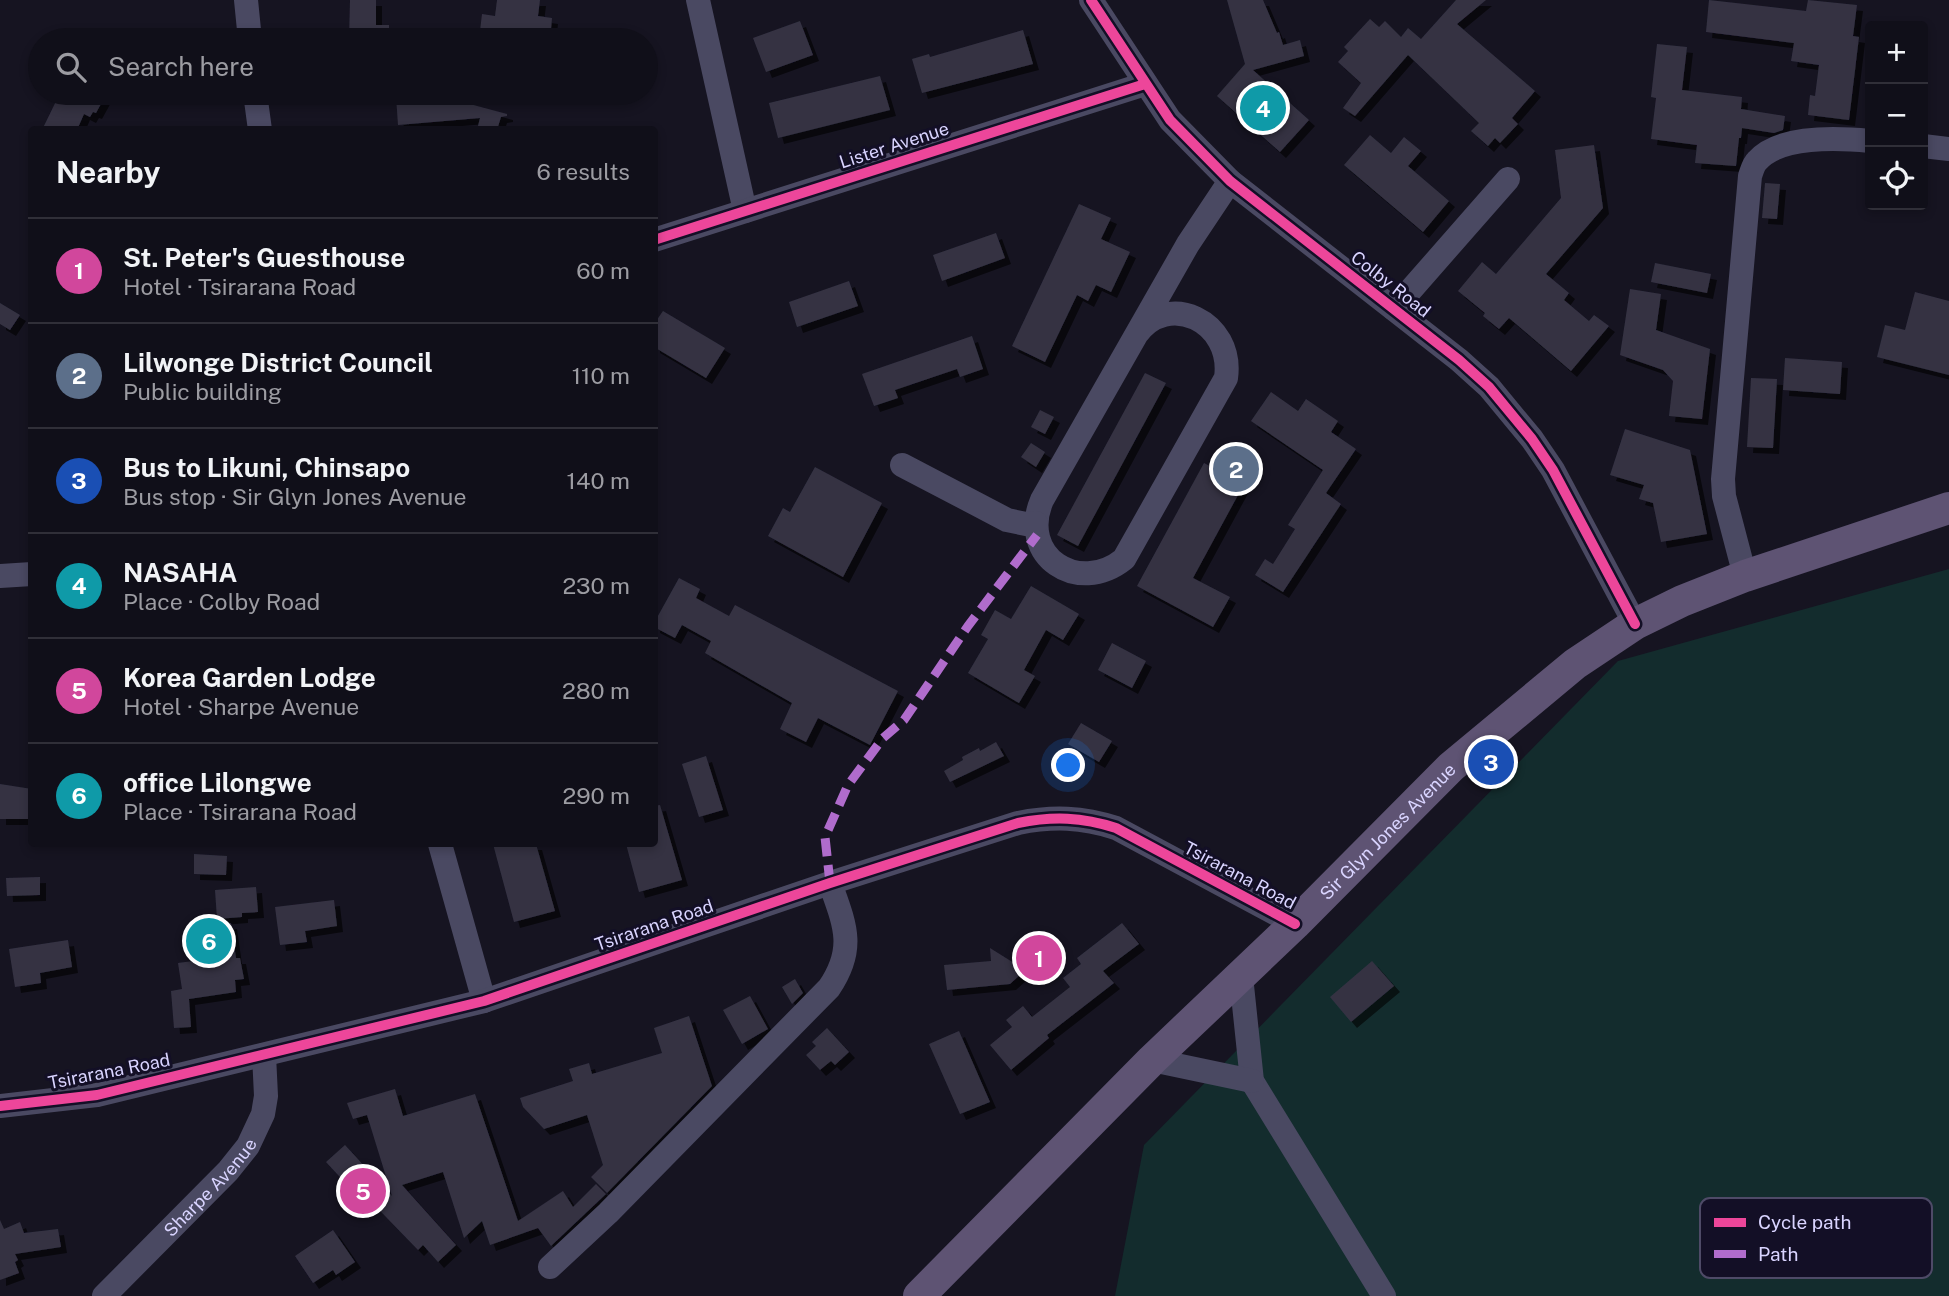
<!DOCTYPE html>
<meta charset="utf-8">
<style>
body{margin:0;font-family:"Public Sans",sans-serif;background:#1e1d26;color:#f1f3f6}
.controls{position:absolute;right:21px;top:21px;display:grid;overflow:hidden;border-radius:7px;box-shadow:0 4px 10px #0003}
.controls button{width:63px;height:63px;display:grid;place-items:center;padding:0;border:0;border-bottom:2px solid #302f38;background:#100f19;color:#f1f3f6;font:35px sans-serif}
.you{position:absolute;left:1069px;top:766px;width:24px;height:24px;margin:-18px;border:5px solid #fff;border-radius:50%;background:#1a73e8;box-shadow:0 0 0 10px #1a73e833}
.badge{display:grid;place-items:center;width:46px;height:46px;border-radius:50%;background:#1a73e8;color:#fff;font-size:23px;font-weight:700}
.pin{position:absolute;translate:-50% -50%;border:4px solid #fff;box-shadow:0 2px 7px #0006}
.list{margin:0;padding:0;list-style:none}
h2{display:flex;justify-content:space-between;align-items:center;height:91px;margin:0;padding:0 28px;font-size:30px}
h2 small{font-size:23px;font-weight:400;color:#9c9ca2}
.list li{display:grid;grid-template-columns:46px 1fr auto;gap:21px;align-items:center;box-sizing:border-box;height:105px;padding:0 28px;border-top:2px solid #302f38}
.list b{display:block;font-size:26px;white-space:nowrap}
.list p{margin:0;font-size:23px;white-space:nowrap;color:#9c9ca2}
.list em{font-size:23px;font-style:normal;color:#9c9ca2}
.icon{flex:none;width:38px;height:38px;fill:none;stroke:currentColor;stroke-width:2;stroke-linecap:round;stroke-linejoin:round}
.map{position:relative;flex:none;width:1949px;height:1296px;overflow:hidden}
.search{position:absolute;background:#100f19;box-shadow:0 4px 10px #0003;left:28px;top:28px;width:630px;height:77px;display:flex;align-items:center;gap:18px;box-sizing:border-box;padding:0 24px;border-radius:38px;color:#9c9ca2;font-size:26px}
.panel{position:absolute;background:#100f19;box-shadow:0 4px 10px #0003;left:28px;top:126px;width:630px;height:721px;border-radius:7px}
.map>svg:first-child{display:block}
.green{fill:#132c2d}
.building{fill:#343243;filter:url(#shadow)}
.lines{fill:none;stroke-linecap:round;stroke-linejoin:round}
.minor{stroke:#4a4962;stroke-width:24}
.major{stroke:#5e5373;stroke-width:32}
.quiet{stroke:#b06ccc;stroke-width:9;stroke-dasharray:18 9;stroke-linecap:butt}
.cycleway-casing{stroke:#130f26;stroke-width:15}
.cycleway{stroke:#ed469a;stroke-width:10}
.labels{text-anchor:middle;dominant-baseline:central;stroke-width:6;stroke-linejoin:round;paint-order:stroke}
.street-label{font-size:18px;fill:#d9d4ff;stroke:#130f26}
.key{fill:#130f26;stroke:#4e4a67;stroke-width:2}
.key-label{font-size:19px;fill:#d9d4ff}
</style>
<div class="map">
<svg width="1949" height="1296" viewBox="0 0 1949 1296">
<defs>
<filter id="shadow"><feDropShadow dx="6" dy="6" stdDeviation="0" flood-color="#0009"/></filter>
</defs>
<rect width="100%" height="100%" fill="#161421"/>
<path class="green" d="M 1949,569 L 1949,1296 L 1115,1296 L 1144,1145 L 1618,661 Z"/>
<path class="building" d="M 350,0 L 376,0 L 376,25 L 389,25 L 389,40 L 349,40 Z
M 497,0 L 540,0 L 538,16 L 552,18 L 550,40 L 479,40 L 482,14 L 495,16 Z
M 1227,0 L 1263,0 L 1277,33 L 1279,32 L 1283,45 L 1300,40 L 1304,56 L 1253,70 L 1309,120 L 1280,152 L 1217,96 L 1245,64 Z
M 1456,0 L 1486,0 L 1457,24 L 1535,91 L 1512,118 L 1518,124 L 1500,143 L 1495,138 L 1488,146 L 1471,131 L 1479,123 L 1408,55 L 1355,116 L 1343,108 L 1361,83 L 1338,62 L 1348,51 L 1344,47 L 1370,19 L 1379,27 L 1385,21 L 1401,37 L 1408,28 L 1421,39 Z
M 1709,0 L 1806,11 L 1808,0 L 1857,5 L 1853,36 L 1859,37 L 1849,120 L 1808,115 L 1810,95 L 1815,96 L 1819,65 L 1791,61 L 1794,43 L 1706,32 Z
M 800,21 L 813,55 L 766,72 L 753,38 Z
M 1023,30 L 1033,64 L 922,93 L 912,59 L 929,54 L 930,57 Z
M 1657,44 L 1687,47 L 1682,90 L 1742,97 L 1741,109 L 1785,116 L 1783,130 L 1774,133 L 1742,128 L 1741,138 L 1739,138 L 1736,166 L 1695,163 L 1697,145 L 1651,139 L 1656,98 L 1651,97 Z
M 880,76 L 890,110 L 778,138 L 769,103 Z
M 60,93 L 107,93 L 96,113 L 93,112 L 90,117 L 84,114 L 77,130 L 42,130 Z
M 434,93 L 465,93 L 466,103 L 507,114 L 507,116 L 501,117 L 497,130 L 477,130 L 480,118 L 398,125 L 396,96 Z
M 1370,135 L 1391,153 L 1404,137 L 1421,151 L 1408,166 L 1449,201 L 1423,232 L 1344,165 Z
M 1594,145 L 1603,208 L 1546,274 L 1569,293 L 1564,300 L 1589,321 L 1594,315 L 1609,326 L 1571,371 L 1509,318 L 1499,329 L 1483,316 L 1485,313 L 1458,291 L 1482,262 L 1496,274 L 1561,198 L 1555,150 Z
M 1765,183 L 1780,184 L 1777,219 L 1762,218 Z
M 1079,204 L 1111,218 L 1101,239 L 1130,252 L 1111,292 L 1096,285 L 1088,301 L 1077,295 L 1045,362 L 1012,346 Z
M 996,233 L 1005,258 L 942,281 L 933,255 Z
M 1655,263 L 1711,274 L 1707,293 L 1651,282 Z
M 849,281 L 858,306 L 797,327 L 789,302 Z
M 1630,289 L 1661,294 L 1656,330 L 1710,349 L 1702,419 L 1669,416 L 1673,381 L 1663,370 L 1620,355 Z
M 1915,292 L 1949,301 L 1949,375 L 1877,357 L 1885,325 L 1905,330 Z
M 0,303 L 20,315 L 10,330 L 0,324 Z
M 663,311 L 725,348 L 706,378 L 654,347 L 654,324 Z
M 972,336 L 983,369 L 960,377 L 957,369 L 895,390 L 898,398 L 874,406 L 862,374 Z
M 1785,358 L 1842,362 L 1840,394 L 1783,390 Z
M 1145,373 L 1166,383 L 1078,546 L 1057,535 Z
M 1751,378 L 1777,379 L 1773,448 L 1747,447 Z
M 1271,392 L 1298,411 L 1306,399 L 1338,421 L 1331,432 L 1356,449 L 1326,493 L 1341,504 L 1283,592 L 1255,575 L 1265,559 L 1273,564 L 1295,529 L 1288,525 L 1323,470 L 1251,421 Z
M 1040,410 L 1054,417 L 1045,434 L 1031,427 Z
M 1625,429 L 1690,450 L 1707,534 L 1661,542 L 1653,503 L 1639,499 L 1644,485 L 1610,475 Z
M 1031,443 L 1045,452 L 1036,467 L 1021,457 Z
M 1204,463 L 1244,484 L 1193,578 L 1230,597 L 1213,627 L 1137,586 Z
M 815,467 L 882,503 L 843,577 L 768,536 L 783,508 L 790,512 Z
M 679,578 L 700,589 L 696,598 L 729,616 L 735,605 L 898,691 L 870,745 L 818,718 L 806,742 L 780,729 L 792,703 L 705,653 L 711,641 L 682,625 L 675,638 L 654,627 L 654,623 Z
M 1031,586 L 1079,614 L 1063,640 L 1046,630 L 1024,670 L 1035,676 L 1019,703 L 968,673 L 988,639 L 981,635 L 995,610 L 1011,619 Z
M 1112,643 L 1146,661 L 1132,688 L 1098,670 Z
M 1081,723 L 1112,741 L 1099,762 L 1068,744 Z
M 996,742 L 1004,756 L 950,782 L 944,771 L 963,760 L 962,757 L 979,748 L 980,751 Z
M 706,756 L 723,810 L 699,817 L 682,764 Z
M 0,784 L 32,789 L 32,819 L 0,819 Z
M 660,805 L 682,880 L 639,892 L 626,844 L 654,844 L 654,806 Z
M 493,844 L 536,844 L 555,911 L 514,922 Z
M 194,854 L 227,856 L 226,875 L 194,874 Z
M 40,877 L 40,895 L 7,896 L 6,878 Z
M 256,887 L 258,912 L 242,913 L 242,917 L 217,919 L 215,890 Z
M 334,900 L 337,926 L 305,931 L 307,942 L 280,945 L 275,907 Z
M 231,923 L 236,958 L 240,958 L 244,979 L 235,980 L 236,992 L 189,999 L 191,1027 L 174,1028 L 171,991 L 182,989 L 178,963 L 193,961 L 189,934 L 213,930 L 212,926 Z
M 1122,923 L 1139,944 L 1103,971 L 1114,983 L 1047,1035 L 1049,1038 L 1011,1070 L 990,1045 L 1012,1027 L 1006,1020 L 1023,1006 L 1032,1017 L 1070,987 L 1063,978 L 1081,964 L 1077,958 Z
M 68,940 L 72,967 L 40,973 L 41,983 L 15,987 L 9,949 Z
M 990,948 L 1019,966 L 1020,975 L 1010,984 L 947,990 L 944,965 L 991,961 Z
M 1372,961 L 1394,986 L 1351,1022 L 1330,997 Z
M 795,979 L 803,993 L 792,1004 L 782,987 Z
M 750,996 L 768,1029 L 742,1044 L 723,1010 Z
M 689,1016 L 712,1086 L 607,1193 L 591,1177 L 603,1165 L 587,1115 L 544,1129 L 523,1107 L 520,1098 L 573,1081 L 569,1069 L 589,1063 L 592,1074 L 662,1053 L 654,1028 Z
M 827,1028 L 849,1052 L 835,1065 L 831,1061 L 820,1070 L 806,1055 L 816,1046 L 812,1042 Z
M 959,1031 L 990,1102 L 960,1114 L 929,1044 Z
M 395,1089 L 403,1116 L 475,1094 L 518,1221 L 563,1191 L 573,1207 L 596,1184 L 606,1194 L 551,1246 L 538,1228 L 490,1245 L 482,1221 L 464,1238 L 443,1172 L 402,1185 L 456,1245 L 438,1262 L 423,1245 L 418,1250 L 355,1185 L 351,1189 L 326,1162 L 345,1145 L 392,1196 L 367,1115 L 353,1119 L 347,1103 Z
M 0,1220 L 4,1229 L 20,1222 L 24,1233 L 58,1229 L 61,1247 L 15,1254 L 18,1260 L 15,1262 L 19,1273 L 0,1280 Z
M 333,1230 L 355,1262 L 336,1275 L 333,1270 L 313,1283 L 295,1256 Z"/>
<g class="lines">
<g class="minor">
<path d="M 246,0 L 250,40"/>
<path d="M 698,0 L 745,211"/>
<path d="M 1091,0 L 1170,120 L 1230,181 L 1459,360 L 1489,387 L 1532,439 L 1553,470 L 1635,624"/>
<path d="M 255,93 L 260,130"/>
<path d="M 1923,146 L 1949,149"/>
<path d="M 654,240 L 1145,84"/>
<path d="M 1394,309 L 1508,179"/>
<path d="M 1136,335 C 1167,290 1234,321 1226,378 L 1124,559 C 1078,596 1018,556 1042,500 L 1188,244 L 1230,181"/>
<path d="M 902,465 L 1007,520 L 1026,524 L 1036,523"/>
<path d="M 0,576 L 32,574"/>
<path d="M 1745,576 L 1724,496 L 1723,479 L 1750,176 C 1752,171 1753,165 1757,161 C 1779,135 1839,138 1870,141"/>
<path d="M 440,844 L 484,1001"/>
<path d="M 1241,976 L 1252,1081 L 1384,1296"/>
<path d="M 1152,1060 L 1252,1081"/>
<path d="M 0,1106 L 97,1095 L 484,1001 L 830,883 L 1018,823 C 1053,816 1082,817 1116,828 L 1295,924"/>
<path d="M 550,1267 L 608,1213 L 829,988 C 856,948 845,925 830,883"/>
<path id="s1" d="M 104,1296 L 228,1171 L 248,1146 L 263,1114 L 266,1096 L 264,1055"/>
</g>
<path class="major" id="s2" d="M 919,1296 L 1152,1060 L 1295,924 L 1451,767 L 1575,664 L 1635,624 L 1682,601 L 1745,576 L 1949,508"/>
<path class="quiet" d="M 830,883 L 825,837 L 848,785 L 883,738 L 904,720 L 968,626 L 1037,535"/>
<defs>
<path id="cycleway" d="M 1091,0 L 1170,120 L 1230,181 L 1459,360 L 1489,387 L 1532,439 L 1553,470 L 1635,624
M 654,240 L 1145,84
M 0,1106 L 97,1095 L 484,1001 L 830,883 L 1018,823 C 1053,816 1082,817 1116,828 L 1295,924"/>
</defs>
<use href="#cycleway" class="cycleway-casing"/>
<use href="#cycleway" class="cycleway"/>
</g>
<g class="labels">
<g class="street-label">
<text transform="translate(894 145) rotate(-18)">Lister Avenue</text>
<text transform="translate(1391 284) rotate(38)">Colby Road</text>
<text stroke="none"><textPath href="#s2" startOffset="660">Sir Glyn Jones Avenue</textPath></text>
<text transform="translate(1240 875) rotate(28)">Tsirarana Road</text>
<text transform="translate(654 925) rotate(-19)">Tsirarana Road</text>
<text transform="translate(109 1071) rotate(-11)">Tsirarana Road</text>
<text stroke="none"><textPath href="#s1" startOffset="152">Sharpe Avenue</textPath></text>
</g>
</g>
<rect x="1700" y="1198" width="232" height="80" rx="10" class="key"/>
<rect x="1714" y="1218" width="32" height="9" fill="#ed469a"/>
<rect x="1714" y="1250" width="32" height="8" fill="#b06ccc"/>
<g class="key-label">
<text x="1758" y="1229">Cycle path</text>
<text x="1758" y="1261">Path</text>
</g>
</svg>
<div class="controls">
<button>+</button>
<button>−</button>
<button><svg class="icon" aria-label="locate" viewBox="0 0 24 24"><circle cx="12" cy="12" r="6"/><path d="M12 2v4M12 18v4M2 12h4M18 12h4"/></svg></button>
</div>
<div class="you"></div>
<div class="pin badge" style="left:1039px;top:958px;background:#d1479c">1</div>
<div class="pin badge" style="left:1236px;top:469px;background:#5c6f8a">2</div>
<div class="pin badge" style="left:1491px;top:762px;background:#1a4fb4">3</div>
<div class="pin badge" style="left:1263px;top:108px;background:#0f9aa8">4</div>
<div class="pin badge" style="left:363px;top:1191px;background:#d1479c">5</div>
<div class="pin badge" style="left:209px;top:941px;background:#0f9aa8">6</div>
<div class="search"><svg class="icon" aria-label="search" viewBox="0 0 24 24"><circle cx="10" cy="10" r="6"/><path d="M15 15l6 6"/></svg>Search here</div>
<section class="panel">
<h2>Nearby<small>6 results</small></h2>
<ul class="list">
<li><span class="badge" style="background:#d1479c">1</span><div><b>St. Peter's Guesthouse</b><p>Hotel · Tsirarana Road</p></div><em>60 m</em></li>
<li><span class="badge" style="background:#5c6f8a">2</span><div><b>Lilwonge District Council</b><p>Public building</p></div><em>110 m</em></li>
<li><span class="badge" style="background:#1a4fb4">3</span><div><b>Bus to Likuni, Chinsapo</b><p>Bus stop · Sir Glyn Jones Avenue</p></div><em>140 m</em></li>
<li><span class="badge" style="background:#0f9aa8">4</span><div><b>NASAHA</b><p>Place · Colby Road</p></div><em>230 m</em></li>
<li><span class="badge" style="background:#d1479c">5</span><div><b>Korea Garden Lodge</b><p>Hotel · Sharpe Avenue</p></div><em>280 m</em></li>
<li><span class="badge" style="background:#0f9aa8">6</span><div><b>office Lilongwe</b><p>Place · Tsirarana Road</p></div><em>290 m</em></li>
</ul>
</section>
</div>
